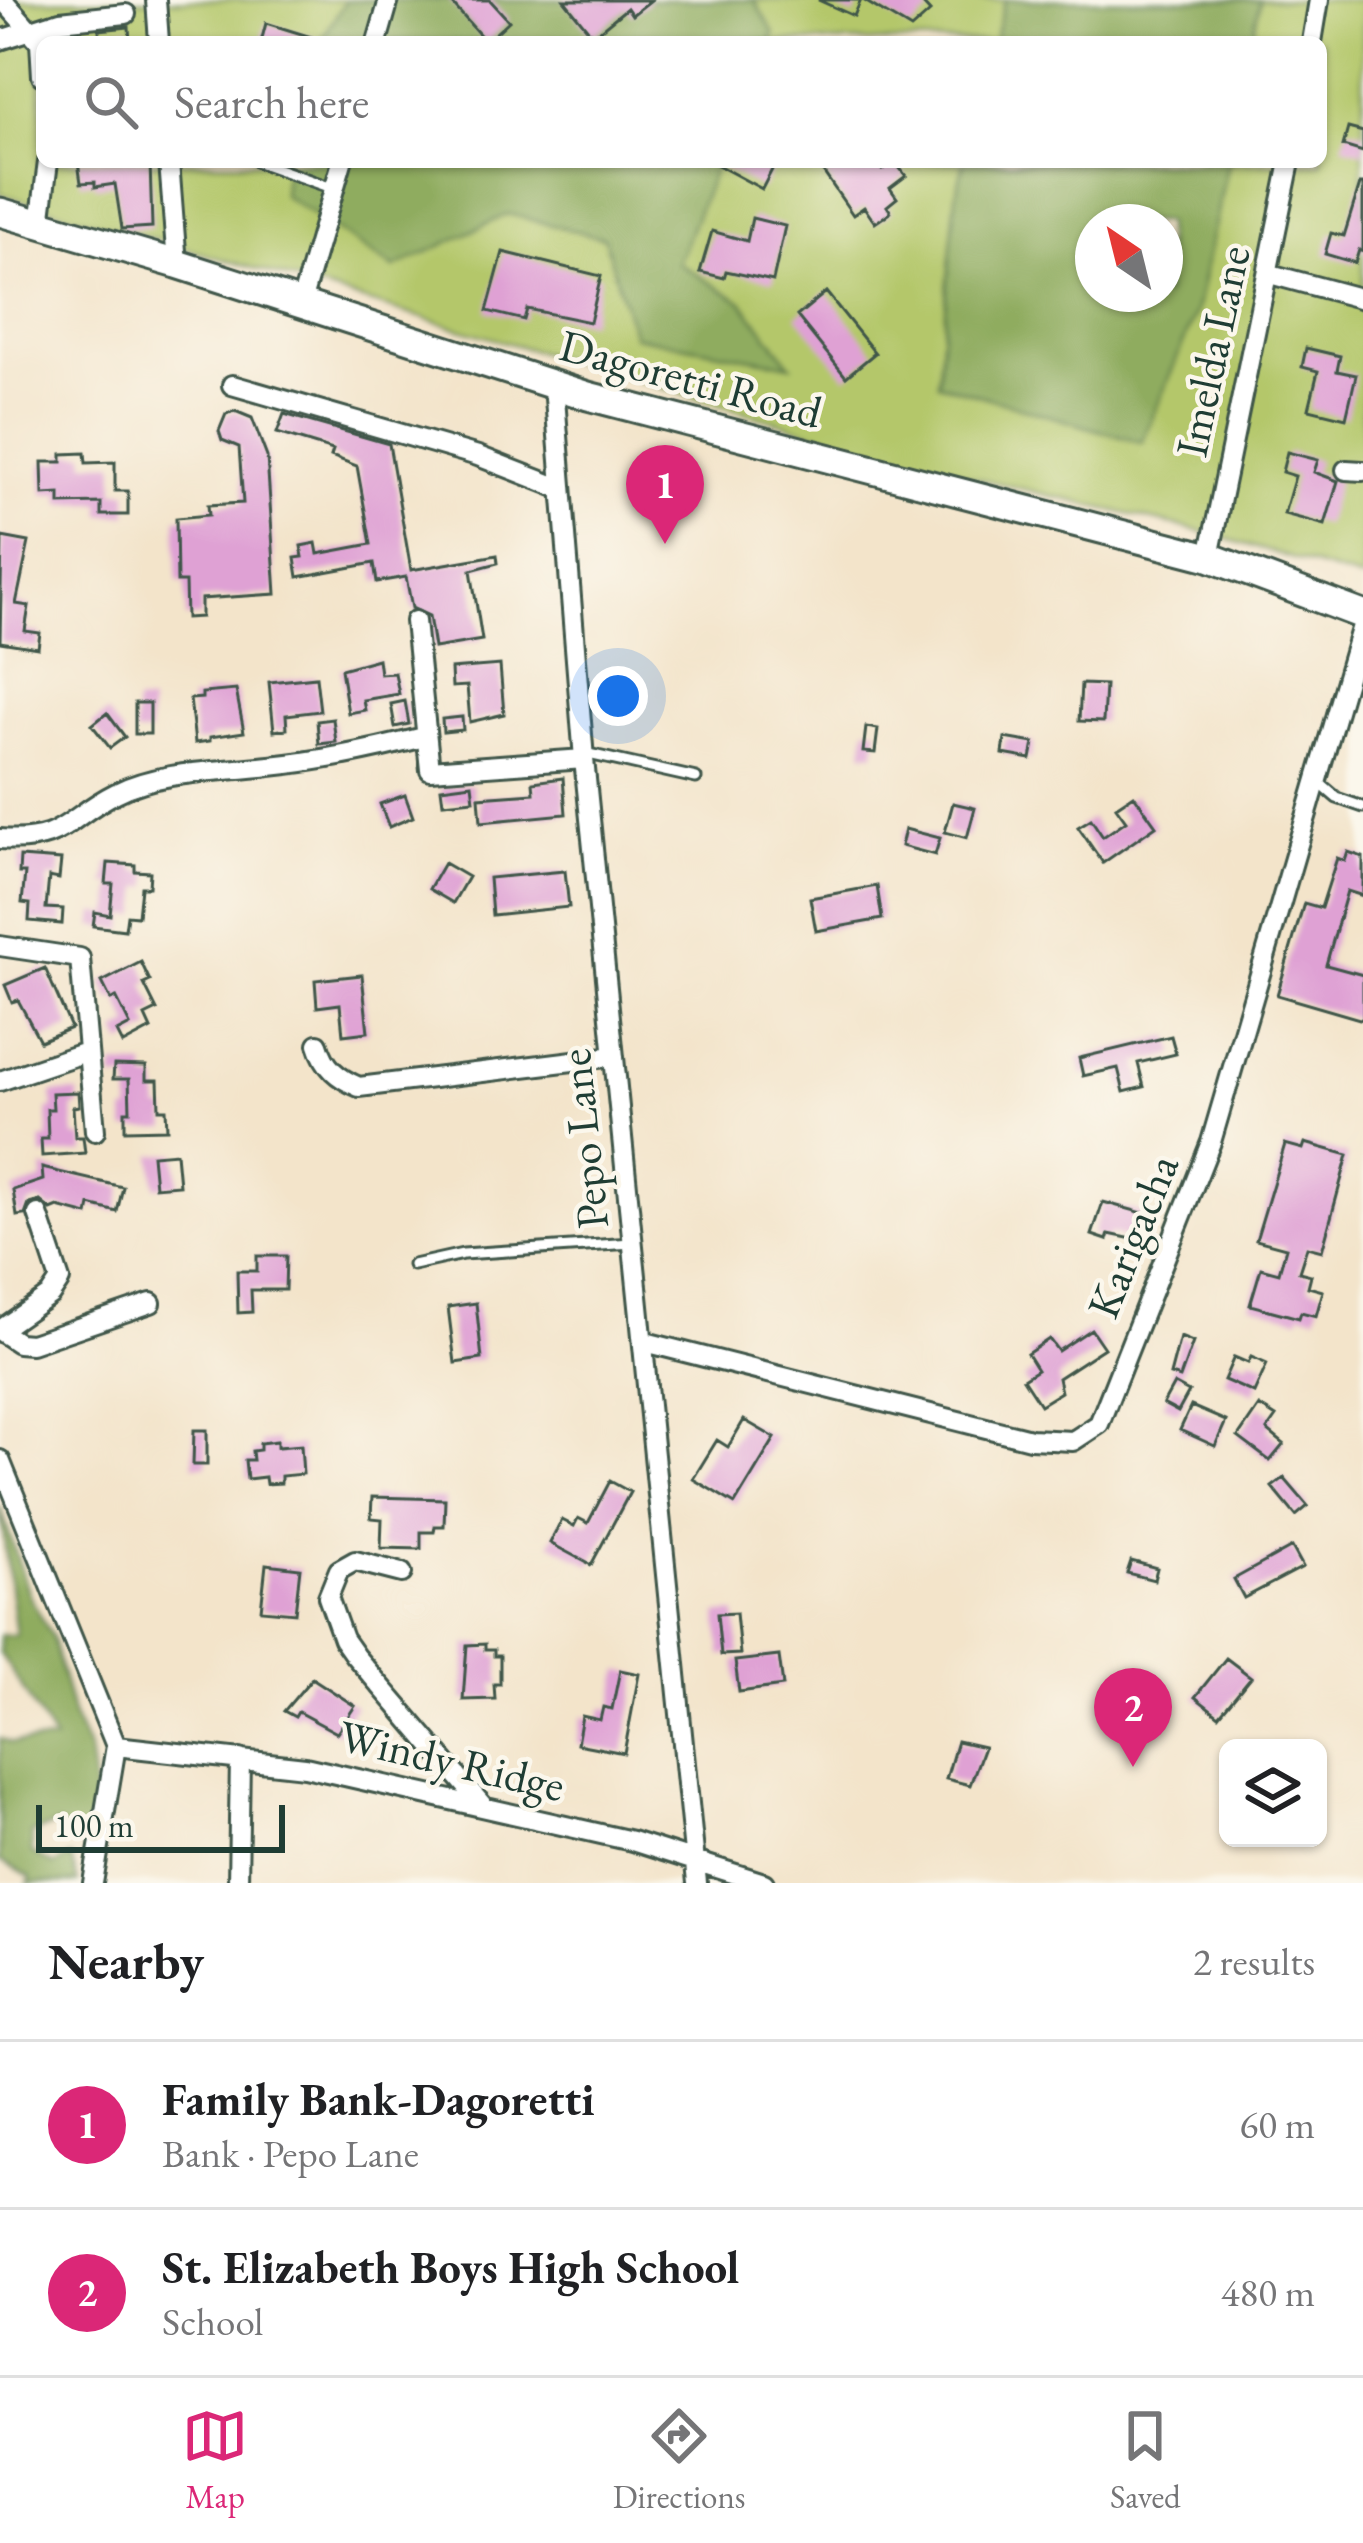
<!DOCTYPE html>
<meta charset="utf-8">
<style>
body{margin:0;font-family:"EB Garamond",serif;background:#f6f6f6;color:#202124}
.controls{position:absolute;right:36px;bottom:36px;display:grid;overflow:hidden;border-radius:18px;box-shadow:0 3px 9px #0004}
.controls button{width:108px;height:108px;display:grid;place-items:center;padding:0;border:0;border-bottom:3px solid #e0e0e0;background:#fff;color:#202124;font:60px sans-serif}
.compass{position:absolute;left:1075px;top:204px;width:108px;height:108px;border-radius:50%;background:#fff;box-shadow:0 3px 9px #0004;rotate:325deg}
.scale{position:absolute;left:36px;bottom:30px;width:249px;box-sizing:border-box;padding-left:12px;border:6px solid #1f3d34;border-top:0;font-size:33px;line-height:42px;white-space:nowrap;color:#1f3d34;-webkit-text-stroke:9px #fbf7ec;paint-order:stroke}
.you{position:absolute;left:618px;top:696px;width:42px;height:42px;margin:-30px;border:9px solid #fff;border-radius:50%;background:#1a73e8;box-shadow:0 0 0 18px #1a73e833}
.badge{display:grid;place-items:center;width:78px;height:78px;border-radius:50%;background:#db2777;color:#fff;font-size:39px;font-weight:700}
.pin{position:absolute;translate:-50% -99px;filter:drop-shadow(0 3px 6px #0008)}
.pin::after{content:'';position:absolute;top:63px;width:42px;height:36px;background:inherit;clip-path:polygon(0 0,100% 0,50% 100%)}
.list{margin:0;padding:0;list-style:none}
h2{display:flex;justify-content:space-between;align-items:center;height:156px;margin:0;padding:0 48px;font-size:51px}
h2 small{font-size:39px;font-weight:400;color:#757577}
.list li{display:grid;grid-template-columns:78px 1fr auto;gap:36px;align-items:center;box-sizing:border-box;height:168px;padding:0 48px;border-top:3px solid #e0e0e0}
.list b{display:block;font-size:45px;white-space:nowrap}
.list p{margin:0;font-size:39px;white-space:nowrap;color:#757577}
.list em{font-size:39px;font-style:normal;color:#757577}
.icon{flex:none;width:66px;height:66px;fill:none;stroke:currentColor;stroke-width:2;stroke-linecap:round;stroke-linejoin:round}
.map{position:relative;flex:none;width:1363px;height:1883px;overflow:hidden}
.search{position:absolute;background:#fff;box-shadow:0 3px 9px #0004;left:36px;right:36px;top:36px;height:132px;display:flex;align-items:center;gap:30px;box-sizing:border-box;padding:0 42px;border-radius:18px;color:#757577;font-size:45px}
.sheet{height:492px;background:#fff}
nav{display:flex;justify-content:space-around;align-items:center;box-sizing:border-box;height:168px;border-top:3px solid #e0e0e0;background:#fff;font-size:33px;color:#757577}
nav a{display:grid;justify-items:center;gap:6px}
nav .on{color:#db2777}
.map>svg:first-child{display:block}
.green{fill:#b4c76b;stroke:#6a8250;stroke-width:3;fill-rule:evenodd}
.forest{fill:#8fac5f;stroke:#57744a;stroke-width:3;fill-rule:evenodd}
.building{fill:#dfa1d4}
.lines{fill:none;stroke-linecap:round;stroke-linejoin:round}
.service-casing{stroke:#3f564a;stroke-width:15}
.minor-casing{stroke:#3f564a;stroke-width:24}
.secondary-casing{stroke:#3f564a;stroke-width:33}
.service{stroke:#fff;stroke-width:9}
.minor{stroke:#fff;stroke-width:18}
.secondary{stroke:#fff;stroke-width:27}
.labels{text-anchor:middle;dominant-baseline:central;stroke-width:9;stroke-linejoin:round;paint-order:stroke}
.street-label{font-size:45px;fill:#1f3d34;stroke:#fbf7ec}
</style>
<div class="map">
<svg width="1363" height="1883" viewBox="0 0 1363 1883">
<rect width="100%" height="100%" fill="#fbf7ec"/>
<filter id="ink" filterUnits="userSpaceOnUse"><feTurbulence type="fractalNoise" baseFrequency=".00833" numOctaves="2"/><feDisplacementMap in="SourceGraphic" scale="24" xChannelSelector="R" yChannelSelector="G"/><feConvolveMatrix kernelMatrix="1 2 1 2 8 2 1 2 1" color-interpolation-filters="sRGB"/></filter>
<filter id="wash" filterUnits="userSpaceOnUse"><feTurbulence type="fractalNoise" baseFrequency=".004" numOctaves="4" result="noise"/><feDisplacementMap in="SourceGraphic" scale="48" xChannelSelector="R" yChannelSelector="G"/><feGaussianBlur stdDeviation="2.7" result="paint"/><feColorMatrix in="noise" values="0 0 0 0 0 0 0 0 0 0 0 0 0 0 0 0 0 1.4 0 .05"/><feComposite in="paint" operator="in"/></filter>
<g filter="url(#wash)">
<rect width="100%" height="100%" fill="#f3e4ca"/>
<path class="green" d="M 0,0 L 1363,0 L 1363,580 L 1207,533 L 931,467 L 0,194 ZM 42,42 L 1321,42 L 1321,162 L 42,162 ZM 1093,222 L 1165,222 L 1165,294 L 1093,294 Z"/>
<path class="forest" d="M 346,0 L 754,0 L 774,34 L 770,42 L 320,42 Z
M 1005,0 L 1260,0 L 1252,42 L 994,42 Z
M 286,162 L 717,162 L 678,263 L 742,302 L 791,365 L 634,336 L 604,238 L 508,214 L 394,268 L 283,195 Z
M 964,162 L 1228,162 L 1196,312 L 1142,443 L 938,383 L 956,195 ZM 1093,222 L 1165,222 L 1165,294 L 1093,294 Z
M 0,1506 L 30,1597 L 52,1636 L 73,1717 L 89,1751 L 94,1788 L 90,1861 L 80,1839 L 59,1824 L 32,1833 L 32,1853 L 54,1865 L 71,1857 L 78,1883 L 28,1883 L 31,1877 L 0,1861 L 0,1738 L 11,1743 L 55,1741 L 0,1653 L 0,1635 L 16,1635 Z"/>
<g id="blocks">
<path class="building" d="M 449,0 L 490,0 L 509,21 L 486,42 Z
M 564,0 L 651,0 L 632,15 L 627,8 L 593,36 Z
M 818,0 L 861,0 L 854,16 Z
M 863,0 L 919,0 L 930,12 L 911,29 Z
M 266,23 L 318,39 L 317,42 L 261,42 Z
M 129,27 L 130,42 L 100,42 L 99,30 Z
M 1348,128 L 1363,132 L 1363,152 L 1343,146 Z
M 78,162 L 150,162 L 152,227 L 122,229 L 115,184 L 95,187 L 95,182 L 81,183 Z
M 712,162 L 776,162 L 762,189 Z
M 839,162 L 876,162 L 882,170 L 895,162 L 906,176 L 890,188 L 897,198 L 887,206 L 891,212 L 875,223 L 864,207 L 853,215 L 824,173 Z
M 1360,184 L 1363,184 L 1363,252 L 1359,250 L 1355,263 L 1325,254 L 1331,233 L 1344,236 Z
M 752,218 L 785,226 L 773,281 L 726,271 L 724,278 L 700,272 L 712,231 L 747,241 Z
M 503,252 L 601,276 L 590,322 L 527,309 L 524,320 L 487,311 Z
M 826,292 L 875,353 L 846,377 L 797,316 Z
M 1306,348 L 1340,356 L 1337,371 L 1356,375 L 1346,418 L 1309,409 L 1318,371 L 1302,367 Z
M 235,411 L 252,418 L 267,457 L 276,594 L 201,599 L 201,617 L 186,618 L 185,582 L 177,582 L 176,518 L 209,515 L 208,505 L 243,503 L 239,447 L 222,440 L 219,431 L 226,414 Z
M 284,414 L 389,444 L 411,570 L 497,555 L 498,563 L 471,570 L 482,640 L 434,648 L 429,616 L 412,608 L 406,577 L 377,582 L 374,563 L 298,577 L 295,558 L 303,557 L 301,546 L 316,543 L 318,554 L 371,544 L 357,466 L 331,456 L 333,450 L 277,433 Z
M 1287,452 L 1318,460 L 1314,472 L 1338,481 L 1325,525 L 1284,514 L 1295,476 L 1282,472 Z
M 85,453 L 86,463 L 115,462 L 115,491 L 128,491 L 128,515 L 101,515 L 101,503 L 60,504 L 60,494 L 43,495 L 42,462 L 62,462 L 62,454 Z
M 2,537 L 29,542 L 16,604 L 29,606 L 25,631 L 40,633 L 38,648 L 0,642 Z
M 378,659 L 380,674 L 395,673 L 399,694 L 363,700 L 365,710 L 348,713 L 341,669 Z
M 500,665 L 504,714 L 470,722 L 467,686 L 452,687 L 451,669 Z
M 316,677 L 320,711 L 286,715 L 287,729 L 274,731 L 269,682 Z
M 1081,684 L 1105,685 L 1103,722 L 1079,721 Z
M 236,690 L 244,732 L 210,737 L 210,741 L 195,743 L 190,699 L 202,698 L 202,693 Z
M 405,701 L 409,724 L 395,727 L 391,704 Z
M 135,703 L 150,703 L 150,734 L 135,734 Z
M 107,713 L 125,737 L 110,748 L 92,725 Z
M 462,717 L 463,730 L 443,732 L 442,719 Z
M 333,719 L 336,742 L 319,744 L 317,721 Z
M 866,727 L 878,729 L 875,753 L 863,752 Z
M 1005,738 L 1034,743 L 1031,759 L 1003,754 Z
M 563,778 L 566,814 L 481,822 L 479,797 L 534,793 L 533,782 Z
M 472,784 L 474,800 L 443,803 L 441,788 Z
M 405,795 L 413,817 L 389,827 L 380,804 Z
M 1134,795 L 1156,826 L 1103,863 L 1078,827 L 1091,819 L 1103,837 L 1126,821 L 1116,807 Z
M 953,803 L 975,808 L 967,838 L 945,832 Z
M 905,829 L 940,838 L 935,855 L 901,846 Z
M 1348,852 L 1363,857 L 1363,896 L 1347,891 L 1326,965 L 1363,975 L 1363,1020 L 1277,995 L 1304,903 L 1321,908 L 1337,858 L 1345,861 Z
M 20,857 L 61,860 L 59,879 L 49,877 L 46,908 L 63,909 L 62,924 L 29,921 L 30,904 L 22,903 L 25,873 L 19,873 Z
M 108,863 L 135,865 L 135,871 L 150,872 L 149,887 L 141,887 L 138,916 L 127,915 L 125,930 L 93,926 L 95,912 L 110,915 L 113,884 L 106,884 Z
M 444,863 L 468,877 L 453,903 L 429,889 Z
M 565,871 L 569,907 L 492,915 L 489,878 Z
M 877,886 L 882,919 L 816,931 L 810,898 Z
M 141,962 L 150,981 L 144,984 L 157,1010 L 145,1016 L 151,1029 L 123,1044 L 117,1032 L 130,1025 L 116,997 L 111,1000 L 102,982 Z
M 45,968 L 71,1028 L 40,1041 L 18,1000 L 12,1002 L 5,985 Z
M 362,975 L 368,1032 L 343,1035 L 340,1004 L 317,1007 L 315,980 Z
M 1171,1036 L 1176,1054 L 1138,1063 L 1144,1087 L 1124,1092 L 1118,1068 L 1083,1076 L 1079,1058 Z
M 114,1065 L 146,1066 L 146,1080 L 158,1080 L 159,1109 L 166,1109 L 167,1129 L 125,1130 L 125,1111 L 130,1111 L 129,1079 L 113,1079 Z
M 78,1092 L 79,1106 L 73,1107 L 75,1137 L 83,1137 L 85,1153 L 42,1156 L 41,1139 L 48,1139 L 47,1109 L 53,1109 L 52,1093 Z
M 1305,1143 L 1348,1155 L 1322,1251 L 1307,1247 L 1299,1272 L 1311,1275 L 1308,1287 L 1323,1291 L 1316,1316 L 1301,1312 L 1299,1318 L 1250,1305 L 1261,1268 L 1279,1273 L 1286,1248 L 1256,1240 L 1285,1144 L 1303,1149 Z
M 176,1153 L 179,1185 L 155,1187 L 152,1155 Z
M 42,1168 L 123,1187 L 117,1212 L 90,1205 L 88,1215 L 58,1207 L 51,1210 L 40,1201 L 29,1204 L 25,1215 L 17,1216 L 13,1190 L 43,1180 Z
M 1103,1202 L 1143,1213 L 1137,1240 L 1109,1234 L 1107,1240 L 1092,1235 Z
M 257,1256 L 286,1256 L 285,1290 L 251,1290 L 252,1312 L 238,1313 L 237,1271 L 257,1271 Z
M 476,1303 L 482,1359 L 455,1363 L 448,1307 Z
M 1091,1329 L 1104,1348 L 1058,1378 L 1061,1392 L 1040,1405 L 1023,1379 L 1037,1370 L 1027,1354 L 1049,1339 L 1058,1351 Z
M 1180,1337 L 1193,1342 L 1180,1378 L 1170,1375 Z
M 1234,1357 L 1248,1363 L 1251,1357 L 1267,1364 L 1254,1393 L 1224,1380 Z
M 1174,1384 L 1189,1392 L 1178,1412 L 1163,1404 Z
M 1191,1406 L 1226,1421 L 1215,1446 L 1180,1430 Z
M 1259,1406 L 1276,1417 L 1267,1430 L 1284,1444 L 1270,1461 L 1238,1437 Z
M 744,1420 L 775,1438 L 735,1504 L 693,1479 L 717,1440 L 728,1447 Z
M 194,1430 L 207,1430 L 207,1465 L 193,1465 Z
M 277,1441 L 277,1447 L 301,1445 L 303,1474 L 281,1476 L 281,1483 L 266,1484 L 265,1477 L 247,1479 L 245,1460 L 253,1460 L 252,1451 L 260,1450 L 260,1443 Z
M 1284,1478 L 1308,1506 L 1296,1516 L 1272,1487 Z
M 610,1481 L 630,1492 L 591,1565 L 550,1543 L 562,1520 L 574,1526 L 578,1518 L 588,1523 Z
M 372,1497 L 445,1499 L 444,1526 L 435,1526 L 434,1532 L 421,1532 L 421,1549 L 381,1548 L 382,1519 L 371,1518 Z
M 1292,1547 L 1303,1567 L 1244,1598 L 1234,1579 Z
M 1131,1561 L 1157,1568 L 1154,1580 L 1127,1573 Z
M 266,1564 L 300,1568 L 295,1613 L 261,1610 Z
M 736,1613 L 740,1654 L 721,1655 L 717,1614 Z
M 485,1644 L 485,1650 L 494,1650 L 494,1656 L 500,1656 L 500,1684 L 494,1684 L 495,1699 L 463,1700 L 467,1645 Z
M 779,1656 L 783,1686 L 739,1692 L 735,1661 Z
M 1226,1658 L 1251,1677 L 1219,1716 L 1195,1697 Z
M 620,1670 L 639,1674 L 624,1753 L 577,1744 L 582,1716 L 600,1720 L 603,1707 L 612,1709 Z
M 312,1678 L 355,1706 L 337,1733 L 298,1712 L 295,1717 L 284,1711 Z
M 957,1741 L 984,1747 L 970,1785 L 946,1779 Z"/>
</g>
</g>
<g filter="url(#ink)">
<use href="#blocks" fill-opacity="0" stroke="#3f564a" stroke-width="3"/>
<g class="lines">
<defs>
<path id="service" d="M 258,162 L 335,189
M 584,753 L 696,778
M 1317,781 L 1337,798 L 1363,807
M 413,1265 L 463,1254 L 632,1243"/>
<path id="minor" d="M 3,0 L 40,42 L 42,76
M 156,0 L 159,42
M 0,40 L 60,21 L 126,14
M 377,42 L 389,0
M 1312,42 L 1319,0
M 169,162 L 177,264
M 40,224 L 48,162
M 1270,274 L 1363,299
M 300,306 L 342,162
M 232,385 L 478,456 L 562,489
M 554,386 L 584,759 L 697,1883
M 1346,470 L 1363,471
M 1209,557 L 1290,162
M 415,621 L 430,770 L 584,759
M 0,839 C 64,844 66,818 116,793 C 161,770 221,772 270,766 C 323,761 373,750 424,737
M 0,946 L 80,958 L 95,1131
M 318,1044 C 325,1068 338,1078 359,1087 L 614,1056
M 0,1081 L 86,1052
M 0,1330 L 50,1295 L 60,1280 L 38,1214
M 0,1331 L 18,1343 L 31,1344 L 151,1303
M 645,1342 L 1030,1439 L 1073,1441 L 1099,1424 L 1211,1142 L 1363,622
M 0,1460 L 116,1746 L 93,1883
M 402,1573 L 355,1561 L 339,1570 L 328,1597 L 343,1639 L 355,1656 L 484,1807
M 116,1746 L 305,1767 L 632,1841 L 764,1883
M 238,1883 L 240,1759"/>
<path id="secondary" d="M 0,212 L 177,264 L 588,396 L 1209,557 L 1363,615"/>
</defs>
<use href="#service" class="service-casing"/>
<use href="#minor" class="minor-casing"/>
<use href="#secondary" class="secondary-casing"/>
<use href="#service" class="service"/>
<use href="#minor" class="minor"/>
<use href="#secondary" class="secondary"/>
</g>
</g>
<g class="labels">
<g class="street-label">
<text transform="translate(1212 351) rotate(-78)">Imelda Lane</text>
<text transform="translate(691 378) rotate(15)">Dagoretti Road</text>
<text transform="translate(583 1139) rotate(-96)">Pepo Lane</text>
<text transform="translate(1132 1236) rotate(-68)">Karigacha</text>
<text transform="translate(452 1760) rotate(13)">Windy Ridge</text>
</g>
</g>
</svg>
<div class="controls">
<button><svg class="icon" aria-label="layers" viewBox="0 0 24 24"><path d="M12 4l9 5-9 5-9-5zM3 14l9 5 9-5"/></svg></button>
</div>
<svg class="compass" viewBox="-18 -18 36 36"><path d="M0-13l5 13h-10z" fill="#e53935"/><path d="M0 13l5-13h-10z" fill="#757577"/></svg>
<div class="scale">100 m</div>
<div class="you"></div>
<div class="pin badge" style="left:665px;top:544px">1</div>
<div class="pin badge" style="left:1133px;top:1767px">2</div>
<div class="search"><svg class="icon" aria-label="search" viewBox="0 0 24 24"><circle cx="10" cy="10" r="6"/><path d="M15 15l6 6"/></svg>Search here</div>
</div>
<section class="sheet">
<h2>Nearby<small>2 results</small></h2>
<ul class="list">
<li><span class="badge">1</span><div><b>Family Bank-Dagoretti</b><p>Bank · Pepo Lane</p></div><em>60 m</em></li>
<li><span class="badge">2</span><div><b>St. Elizabeth Boys High School</b><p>School</p></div><em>480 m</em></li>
</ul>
</section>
<nav>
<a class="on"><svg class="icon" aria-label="map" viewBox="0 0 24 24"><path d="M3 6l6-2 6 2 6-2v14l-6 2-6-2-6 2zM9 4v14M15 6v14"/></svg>Map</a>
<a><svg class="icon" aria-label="directions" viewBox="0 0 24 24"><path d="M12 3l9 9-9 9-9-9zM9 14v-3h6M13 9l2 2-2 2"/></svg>Directions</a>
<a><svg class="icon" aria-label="saved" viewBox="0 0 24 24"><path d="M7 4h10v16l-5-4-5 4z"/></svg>Saved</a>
</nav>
